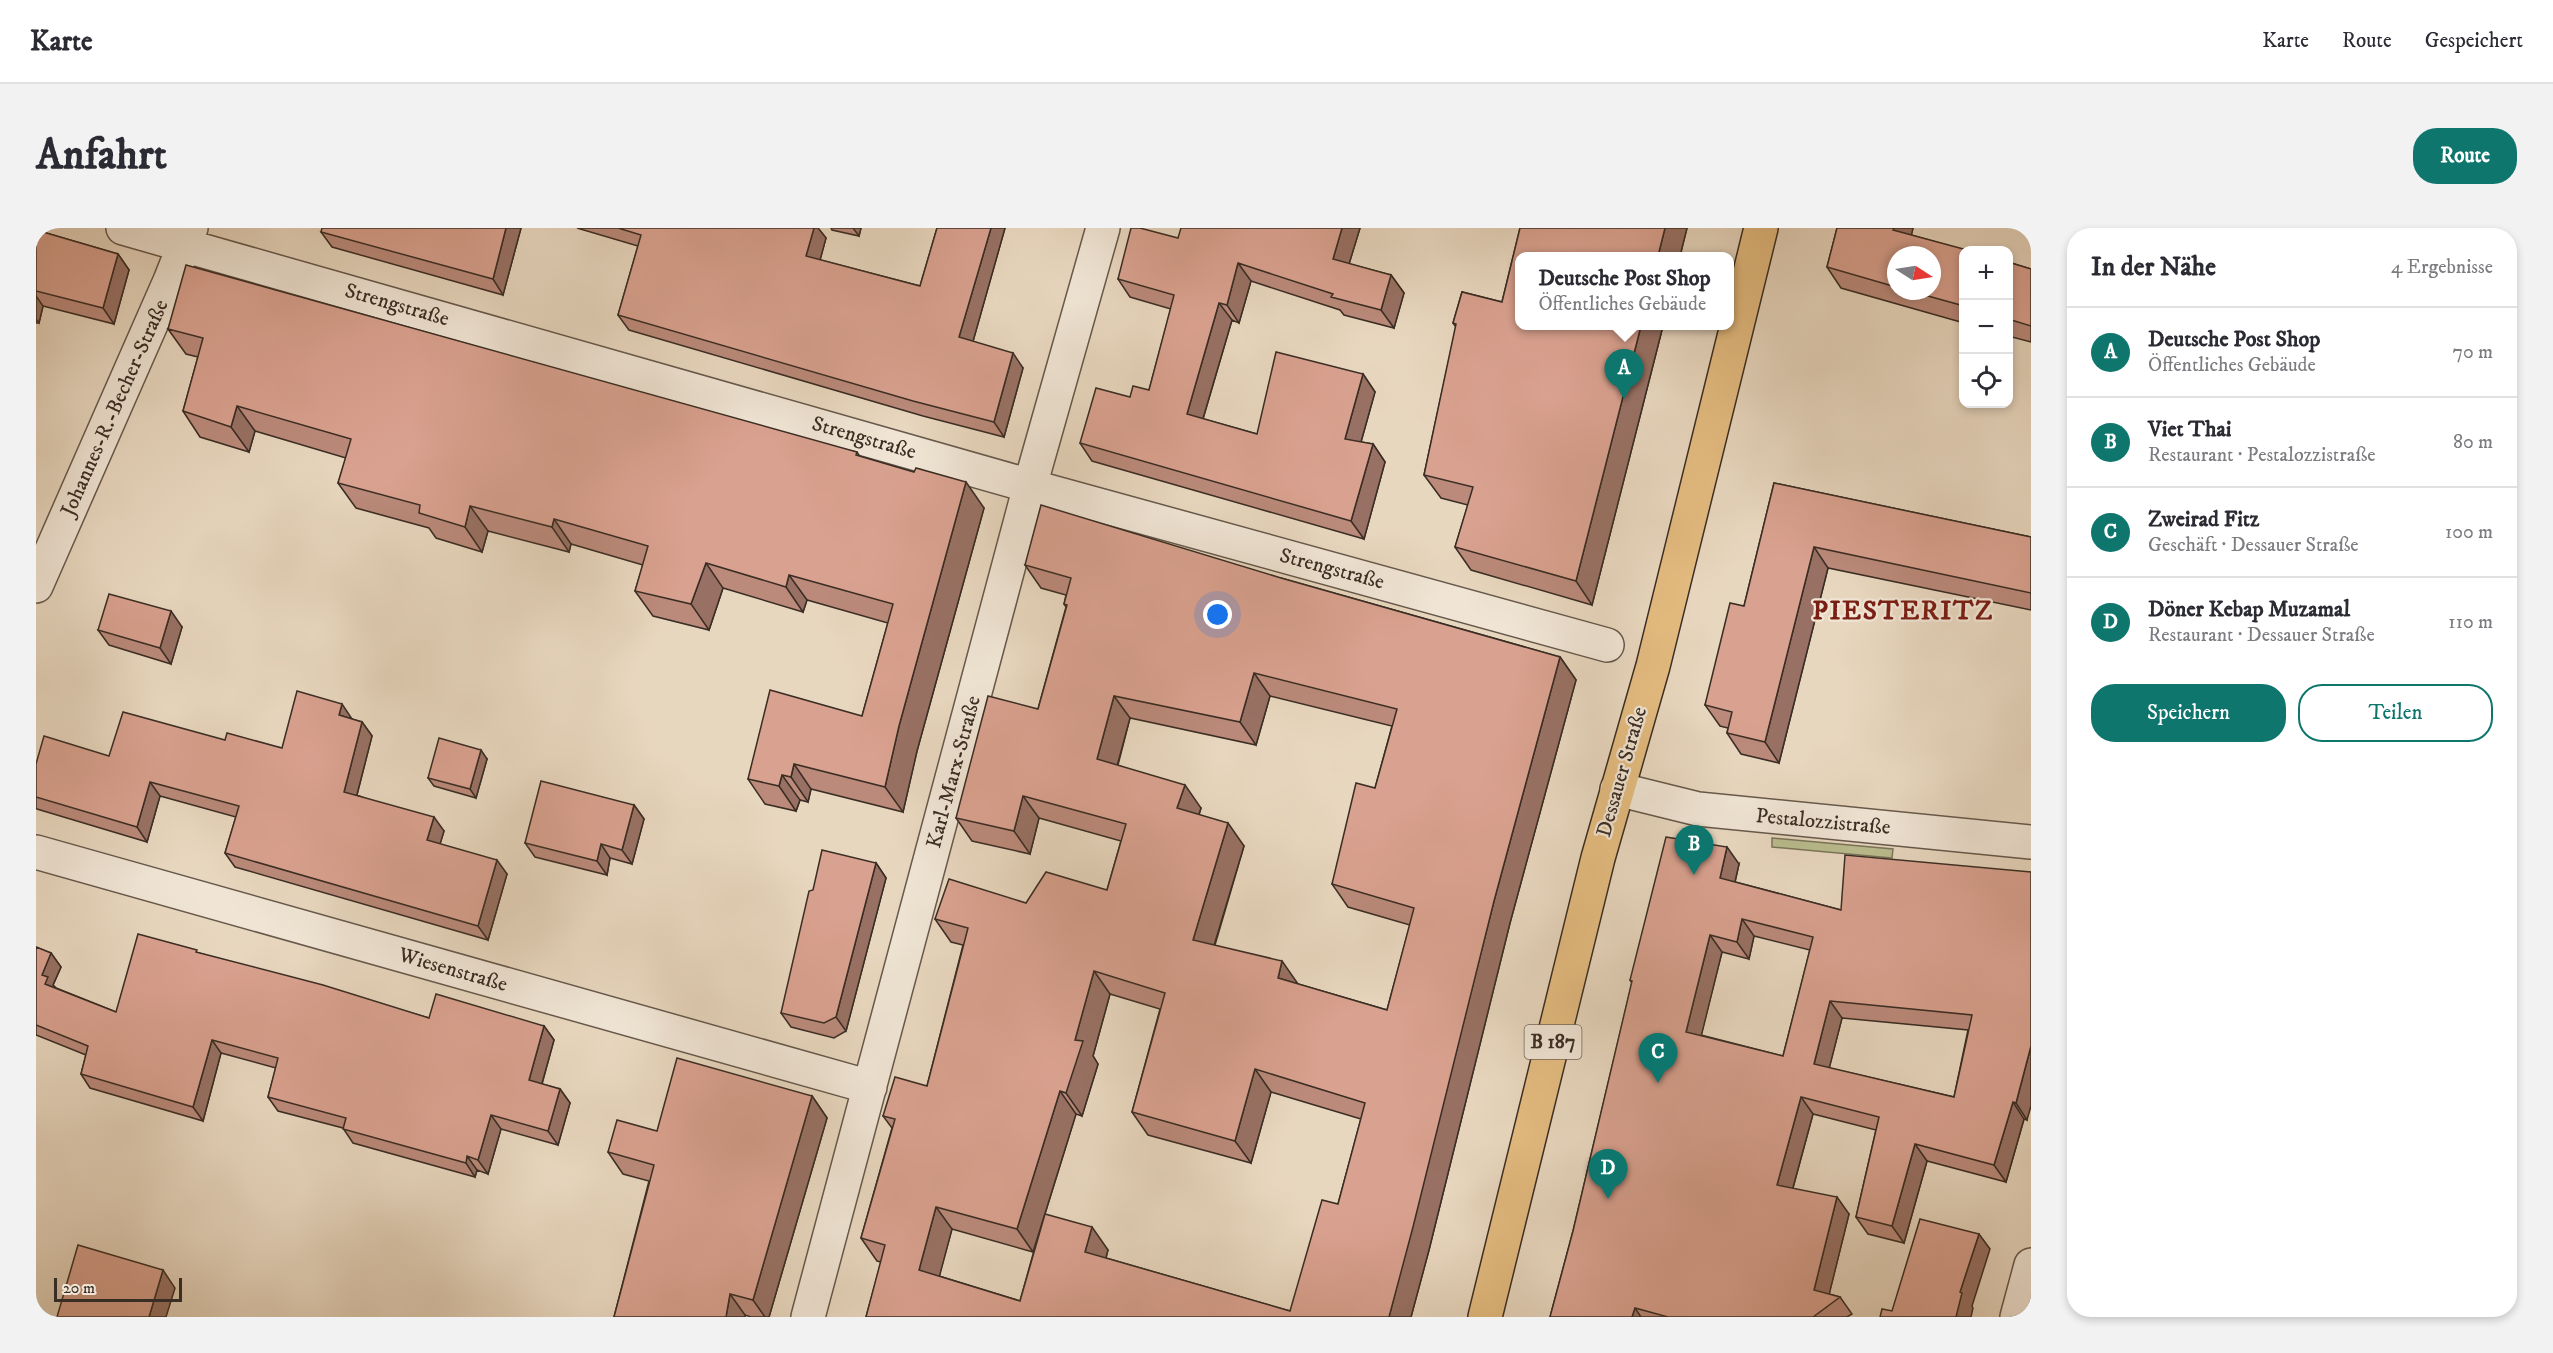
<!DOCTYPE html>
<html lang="de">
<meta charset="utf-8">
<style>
body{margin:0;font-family:"IM FELL DW Pica",serif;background:#f2f2f3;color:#2b2b33}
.controls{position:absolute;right:18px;top:18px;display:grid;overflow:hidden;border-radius:12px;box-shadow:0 3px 9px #0003}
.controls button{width:54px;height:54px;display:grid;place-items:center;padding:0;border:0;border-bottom:2px solid #e1e1e2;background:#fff;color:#2b2b33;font:30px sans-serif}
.compass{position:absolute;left:1851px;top:18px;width:54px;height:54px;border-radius:50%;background:#fff;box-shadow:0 3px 9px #0003;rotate:102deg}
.scale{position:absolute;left:18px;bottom:15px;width:128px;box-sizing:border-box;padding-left:6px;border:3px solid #3a2d24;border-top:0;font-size:16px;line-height:21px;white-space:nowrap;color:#3a2d24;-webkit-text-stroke:4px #f0e5d5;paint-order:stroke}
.you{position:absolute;left:1182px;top:387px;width:21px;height:21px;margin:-15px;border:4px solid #fff;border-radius:50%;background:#1a73e8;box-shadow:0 0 0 9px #1a73e833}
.badge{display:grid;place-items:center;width:39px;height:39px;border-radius:50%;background:#0f766e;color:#fff;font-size:20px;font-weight:700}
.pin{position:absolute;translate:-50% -50px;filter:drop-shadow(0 2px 3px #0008)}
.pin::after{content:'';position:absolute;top:32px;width:21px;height:18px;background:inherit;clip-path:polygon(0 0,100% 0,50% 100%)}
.popup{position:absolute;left:1479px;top:24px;width:219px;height:78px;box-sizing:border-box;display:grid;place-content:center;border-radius:12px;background:#fff;filter:drop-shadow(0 2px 4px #0005);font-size:20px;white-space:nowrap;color:#7c7c81}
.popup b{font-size:22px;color:#2b2b33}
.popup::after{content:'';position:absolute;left:50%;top:100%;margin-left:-12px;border:12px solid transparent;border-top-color:#fff}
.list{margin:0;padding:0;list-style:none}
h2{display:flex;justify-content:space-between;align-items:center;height:78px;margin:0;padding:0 24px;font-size:26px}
h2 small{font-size:20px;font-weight:400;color:#7c7c81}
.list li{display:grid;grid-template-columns:39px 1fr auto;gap:18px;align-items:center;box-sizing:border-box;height:90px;padding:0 24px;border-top:2px solid #e1e1e2}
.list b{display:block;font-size:22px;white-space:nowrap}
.list p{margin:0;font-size:20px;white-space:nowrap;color:#7c7c81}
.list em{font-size:20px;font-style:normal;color:#7c7c81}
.actions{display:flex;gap:12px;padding:18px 24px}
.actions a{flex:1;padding:14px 0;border:2px solid #0f766e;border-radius:24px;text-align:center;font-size:21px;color:#0f766e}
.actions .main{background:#0f766e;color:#fff}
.icon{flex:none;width:33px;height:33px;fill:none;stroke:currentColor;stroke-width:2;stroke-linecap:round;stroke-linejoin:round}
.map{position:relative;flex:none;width:1995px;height:1089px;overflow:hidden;border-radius:24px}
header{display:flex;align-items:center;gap:36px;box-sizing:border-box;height:84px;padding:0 30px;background:#fff;border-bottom:2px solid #e1e1e2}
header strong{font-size:28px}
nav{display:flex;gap:33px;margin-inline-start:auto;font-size:21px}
.intro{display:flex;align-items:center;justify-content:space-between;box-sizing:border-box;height:144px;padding:0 36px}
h1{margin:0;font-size:42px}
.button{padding:15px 27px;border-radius:24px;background:#0f766e;color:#fff;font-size:21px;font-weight:700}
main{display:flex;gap:36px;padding:0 36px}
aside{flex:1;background:#fff;border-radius:24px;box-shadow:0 3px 9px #0003}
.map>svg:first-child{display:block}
.green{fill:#babd8f;stroke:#7a755a;stroke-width:1.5}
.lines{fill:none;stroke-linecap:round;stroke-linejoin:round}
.minor-casing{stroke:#66584b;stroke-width:36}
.major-casing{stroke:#3a2d24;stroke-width:36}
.minor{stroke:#f0e5d5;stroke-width:33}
.major{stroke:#e4bc80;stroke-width:33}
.wall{fill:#bb8a7b;stroke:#3a2d24;stroke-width:1.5;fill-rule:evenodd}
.shaded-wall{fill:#987164;stroke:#3a2d24;stroke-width:1.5}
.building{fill:#d9a18f;stroke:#3a2d24;stroke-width:1.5;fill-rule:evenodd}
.labels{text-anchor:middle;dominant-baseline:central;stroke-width:4.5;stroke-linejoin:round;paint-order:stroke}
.shield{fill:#f0e5d5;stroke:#716459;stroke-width:1.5}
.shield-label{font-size:20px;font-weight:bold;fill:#3a2d24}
.street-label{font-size:21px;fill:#3a2d24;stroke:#f0e5d5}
.district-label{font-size:27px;font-weight:bold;letter-spacing:1.5px;fill:#7a1f14;stroke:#f0e5d5}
</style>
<header>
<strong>Karte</strong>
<nav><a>Karte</a><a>Route</a><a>Gespeichert</a></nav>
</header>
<div class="intro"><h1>Anfahrt</h1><a class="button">Route</a></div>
<main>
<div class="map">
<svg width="1995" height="1089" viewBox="0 0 1995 1089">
<rect width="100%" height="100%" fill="#e8d7bf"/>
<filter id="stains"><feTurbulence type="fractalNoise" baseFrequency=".00333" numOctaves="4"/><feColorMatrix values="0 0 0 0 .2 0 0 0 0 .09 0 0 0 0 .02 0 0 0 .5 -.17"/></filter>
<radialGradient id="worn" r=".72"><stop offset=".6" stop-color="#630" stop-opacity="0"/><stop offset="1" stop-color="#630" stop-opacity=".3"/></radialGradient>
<path class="green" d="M 1736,610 L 1857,621 L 1856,630 L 1736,619 Z"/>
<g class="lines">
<defs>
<path id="minor" d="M 87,0 L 994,258 L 1571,417
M 0,358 L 134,53 L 155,0
M 1581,561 L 1662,581 L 1995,614
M 0,624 L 834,859
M 772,1089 L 994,258 L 1067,0
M 1981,1089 L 1995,1037"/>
<path id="major" d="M 1449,1089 L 1562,630 L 1617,438 L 1725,0"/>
</defs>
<use href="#minor" class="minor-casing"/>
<use href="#major" class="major-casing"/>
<use href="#minor" class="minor"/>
<use href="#major" class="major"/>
</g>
<path class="wall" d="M 485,0 L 467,67 L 296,19 L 285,4 Z
M 541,0 L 782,0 L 790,10 L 784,32 L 884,58 L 901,0 L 969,0 L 937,113 L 987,140 L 968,209 L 887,188 L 593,102 L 582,87 L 602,18 Z
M 795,0 L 825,0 L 823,8 L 796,2 Z
M 1324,0 L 1313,36 L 1355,47 L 1368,65 L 1358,100 L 1308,87 L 1304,82 L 1215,53 L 1203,95 L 1196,92 L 1167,191 L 1221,206 L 1327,146 L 1339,164 L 1325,214 L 1337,216 L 1349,234 L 1328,311 L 1056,233 L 1044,215 L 1094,169 L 1113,162 L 1135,81 L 1094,69 L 1082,51 L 1142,10 Z
M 1484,0 L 1651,0 L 1644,28 L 1483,28 L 1483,98 L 1627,98 L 1556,377 L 1435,342 L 1419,319 L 1432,277 L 1405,270 L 1388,247 L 1420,99 L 1417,95 L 1426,64 L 1466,74 Z
M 1801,0 L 1877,0 L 1875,7 L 1928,22 L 1928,95 L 1805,60 L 1791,39 ZM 1860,27 L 1896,63 L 1860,63 Z
M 0,2 L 82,26 L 93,42 L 78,96 L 7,78 L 3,95 L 0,95 Z
M 1972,34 L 1995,41 L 1995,114 L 1972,108 Z
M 132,101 L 821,224 L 824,229 L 948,280 L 881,523 L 867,584 L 775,561 L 772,574 L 764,572 L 760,583 L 729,576 L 712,551 L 826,488 L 852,395 L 771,372 L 767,384 L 687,360 L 673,402 L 617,388 L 599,363 L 607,337 L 535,316 L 533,324 L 452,303 L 446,324 L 400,310 L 393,300 L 320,280 L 302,255 L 310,230 L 219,203 L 213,224 L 164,209 L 147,183 L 162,129 L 150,126 Z
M 1738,255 L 1995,309 L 1995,382 L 1792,340 L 1743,535 L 1705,526 L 1691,505 L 1692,500 L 1684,498 L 1669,477 L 1708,378 Z
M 989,337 L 1245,350 L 1524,429 L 1540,452 L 1474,695 L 1393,1022 L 1375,1089 L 830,1089 L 845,1034 L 841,1033 L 825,1010 L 856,900 L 847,888 L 891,858 L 927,717 L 915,714 L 899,691 L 1071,662 L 1085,613 L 1003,590 L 994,626 L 936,613 L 920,590 L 1002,481 L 1030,379 L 1028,376 L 1030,367 L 1005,360 ZM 1234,468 L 1356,498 L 1339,560 L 1296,656 L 1312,679 L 1374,697 L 1351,782 L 1262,756 L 1179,717 L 1208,618 L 1163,587 L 1165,580 L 1082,537 L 1094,490 L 1220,517 ZM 1074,766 L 1124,781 L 1096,884 L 1112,907 L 1215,935 L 1235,864 L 1325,891 L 1302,976 L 1254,1083 L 1070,1030 L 1072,1022 L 1009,986 L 1040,886 L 1046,888 L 1062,836 L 1057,828 ZM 916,1001 L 997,1024 L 1004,1001 L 984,1073 L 903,1048 Z
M 146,399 L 135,436 L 73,417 L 62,402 Z
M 316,491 L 326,494 L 336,508 L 321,567 L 408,603 L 404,616 L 471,646 L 452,712 L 199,639 L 189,625 L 200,589 L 124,568 L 111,614 L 1,581 L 0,580 L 0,536 L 73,528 L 189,512 L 246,520 Z
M 451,531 L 440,570 L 398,558 L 392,550 Z
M 598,577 L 608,591 L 596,636 L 574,630 L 571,647 L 499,629 L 489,615 Z
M 840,635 L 850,650 L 810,803 L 798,810 L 755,799 L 745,785 Z
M 1703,636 L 1699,654 L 1805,682 L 1995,644 L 1991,892 L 1988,891 L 1970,954 L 1891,933 L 1868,1015 L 1832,1006 L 1820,989 L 1840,902 L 1777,886 L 1757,960 L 1813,986 L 1793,1066 L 1804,1069 L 1816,1086 L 1811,1089 L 1514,1089 L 1537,1003 L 1596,755 L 1594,752 ZM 1718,708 L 1774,722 L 1747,828 L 1665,807 L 1686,724 L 1713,731 ZM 1806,790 L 1932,802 L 1918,869 L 1793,840 Z
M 0,719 L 15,725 L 25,739 L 17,757 L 20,760 L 80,784 L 163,725 L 393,790 L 508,798 L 518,812 L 506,856 L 524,861 L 534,875 L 522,917 L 465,901 L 452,946 L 441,942 L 439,949 L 317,915 L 307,900 L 242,883 L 232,869 L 240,840 L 185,825 L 167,893 L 54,860 L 45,846 L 50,827 L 0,807 Z
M 776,868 L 791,890 L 733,1089 L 715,1089 L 709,1087 L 709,1089 L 578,1089 L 613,953 L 587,946 L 572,924 L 621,903 Z"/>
<path class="shaded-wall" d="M 470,0 L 485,0 L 467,67 L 457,51 Z
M 778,0 L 782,0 L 790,10 L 781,43 L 770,28 Z
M 817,0 L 825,0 L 823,8 Z
M 955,0 L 969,0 L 934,124 L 923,109 Z
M 1306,0 L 1324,0 L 1309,49 L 1297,31 Z
M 1629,0 L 1651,0 L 1644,28 L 1622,28 Z
M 1858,0 L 1877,0 L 1872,22 L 1857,2 Z
M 82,26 L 93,42 L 78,96 L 67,80 Z
M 1202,35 L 1215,53 L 1203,95 L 1191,77 Z
M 1355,47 L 1368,65 L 1358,100 L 1345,82 Z
M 0,68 L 7,78 L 3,95 L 0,91 Z
M 1183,75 L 1196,92 L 1163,204 L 1151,186 Z
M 1605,98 L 1627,98 L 1556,377 L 1540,353 Z
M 977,125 L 987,140 L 968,209 L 958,194 Z
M 1327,146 L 1339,164 L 1321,228 L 1309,211 Z
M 201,178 L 219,203 L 213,224 L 195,199 Z
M 1337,216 L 1349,234 L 1328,311 L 1315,293 Z
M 930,254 L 948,280 L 881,523 L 867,584 L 849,559 L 863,498 Z
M 434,278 L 452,303 L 446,324 L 429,299 Z
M 518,291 L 535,316 L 533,324 L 516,299 Z
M 1778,319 L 1792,340 L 1743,535 L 1729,514 Z
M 670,335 L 687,360 L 673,402 L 655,376 Z
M 753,347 L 771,372 L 767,384 L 750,359 Z
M 135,383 L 146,399 L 135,436 L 124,420 Z
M 1524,429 L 1540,452 L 1474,695 L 1393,1022 L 1375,1089 L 1353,1089 L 1458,673 Z
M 1218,445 L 1234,468 L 1220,517 L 1204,494 Z
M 1078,468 L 1094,490 L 1077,553 L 1061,531 Z
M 306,476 L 316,491 L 303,487 Z
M 326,494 L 336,508 L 318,578 L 308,564 Z
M 445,522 L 451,531 L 440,570 L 434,561 Z
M 758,536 L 775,561 L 772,574 L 755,549 Z
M 746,547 L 764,572 L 760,583 L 743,558 Z
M 114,554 L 124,568 L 111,614 L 101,599 Z
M 1149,557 L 1165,580 L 1157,603 L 1141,580 Z
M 987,568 L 1003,590 L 994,626 L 978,603 Z
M 598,577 L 608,591 L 596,636 L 586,622 Z
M 398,589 L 408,603 L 401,626 L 391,612 Z
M 1192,595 L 1208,618 L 1173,734 L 1157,712 Z
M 565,616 L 574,630 L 571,647 L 561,633 Z
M 1691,619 L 1703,636 L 1696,667 L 1684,650 Z
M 461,632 L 471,646 L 452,712 L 442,698 Z
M 840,635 L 850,650 L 810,803 L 800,789 Z
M 1706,691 L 1718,708 L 1713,731 L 1701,714 Z
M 1674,707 L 1686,724 L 1662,821 L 1650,804 Z
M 15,725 L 25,739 L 17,757 L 22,763 L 9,756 L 6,747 Z
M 1246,733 L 1262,756 L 1242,750 Z
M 1058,743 L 1074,766 L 1057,828 L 1062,836 L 1046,888 L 1030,865 L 1039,812 Z
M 1794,773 L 1806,790 L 1790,853 L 1778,836 Z
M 508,798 L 518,812 L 503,866 L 493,852 Z
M 176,812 L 185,825 L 167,893 L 157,879 Z
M 1995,818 L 1995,878 L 1991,892 L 1980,875 Z
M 1219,841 L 1235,864 L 1215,935 L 1199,913 Z
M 524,861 L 534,875 L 522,917 L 512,903 Z
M 1024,863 L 1040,886 L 997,1024 L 981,1001 Z
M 776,868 L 791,890 L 733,1089 L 729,1089 L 717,1072 Z
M 1765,869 L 1777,886 L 1753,974 L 1741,957 Z
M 1977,874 L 1988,891 L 1970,954 L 1958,937 Z
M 455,887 L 465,901 L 452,946 L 442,932 Z
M 1879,916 L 1891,933 L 1868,1015 L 1856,998 Z
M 431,928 L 441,942 L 439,949 L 430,935 Z
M 1801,969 L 1813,986 L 1790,1079 L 1778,1062 Z
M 900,979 L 916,1001 L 899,1065 L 883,1042 Z
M 1056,999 L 1072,1022 L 1065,1047 L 1049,1024 Z
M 1943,1006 L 1954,1021 L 1936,1078 L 1937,1080 L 1935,1089 L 1920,1089 L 1924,1064 Z
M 127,1042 L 139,1060 L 130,1089 L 113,1089 Z
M 694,1066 L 709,1087 L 709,1089 L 690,1089 Z
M 1599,1080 L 1605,1089 L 1596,1089 Z"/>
<path class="building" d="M 286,0 L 470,0 L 457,51 L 285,4 Z
M 582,0 L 778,0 L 770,28 L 884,58 L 901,0 L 955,0 L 923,109 L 977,125 L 958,194 L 877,173 L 582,87 L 605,7 Z
M 1095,0 L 1104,0 L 1142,10 L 1145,0 L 1306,0 L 1297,31 L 1355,47 L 1345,82 L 1295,69 L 1297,66 L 1202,35 L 1191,77 L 1183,75 L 1151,186 L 1221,206 L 1240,124 L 1327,146 L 1309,211 L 1337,216 L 1315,293 L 1044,215 L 1060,160 L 1094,169 L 1097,158 L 1113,162 L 1138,67 L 1082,51 Z
M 1484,0 L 1629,0 L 1622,28 L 1483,28 L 1483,98 L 1605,98 L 1540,353 L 1419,319 L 1437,259 L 1388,247 L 1420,96 L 1417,95 L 1426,64 L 1466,74 Z
M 1801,0 L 1858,0 L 1857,2 L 1931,22 L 1928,22 L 1928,78 L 1874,63 L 1896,63 L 1896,27 L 1860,27 L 1860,59 L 1791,39 Z
M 0,2 L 82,26 L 67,80 L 0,63 Z
M 1972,34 L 1995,41 L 1995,98 L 1972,91 Z
M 150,37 L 821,224 L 820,227 L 878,244 L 880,240 L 930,254 L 863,498 L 849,559 L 758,536 L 755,549 L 746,547 L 743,558 L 712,551 L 734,462 L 826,488 L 857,376 L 753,347 L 750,359 L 670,335 L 655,376 L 599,363 L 612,318 L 518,291 L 516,299 L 434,278 L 429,299 L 383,285 L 384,277 L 302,255 L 315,211 L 201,178 L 195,199 L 147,183 L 167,110 L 132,101 Z
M 1738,255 L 1995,309 L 1995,365 L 1778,319 L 1729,514 L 1691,505 L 1696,484 L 1669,477 L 1694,375 L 1708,378 Z
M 1005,277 L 1245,350 L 1524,429 L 1458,673 L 1377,999 L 1353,1089 L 830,1089 L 849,1017 L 825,1010 L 859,891 L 847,888 L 859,849 L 891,858 L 932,700 L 899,691 L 913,651 L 990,675 L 1010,644 L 1071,662 L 1090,596 L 987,568 L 978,603 L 920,590 L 952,468 L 1002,481 L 1031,377 L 1028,376 L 1035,350 L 989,337 ZM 1218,445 L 1361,481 L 1339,560 L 1320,555 L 1296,656 L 1378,680 L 1351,782 L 1242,750 L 1246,733 L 1157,712 L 1192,595 L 1141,580 L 1149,557 L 1061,531 L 1078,468 L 1204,494 ZM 1058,743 L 1129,765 L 1096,884 L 1199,913 L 1219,841 L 1329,875 L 1302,976 L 1286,972 L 1254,1083 L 1049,1024 L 1056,999 L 1009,986 L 984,1073 L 883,1042 L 900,979 L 981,1001 L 1024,863 L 1030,865 L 1047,813 L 1039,812 Z
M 73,366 L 135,383 L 124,420 L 62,402 Z
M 261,463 L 306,476 L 303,487 L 326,494 L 308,564 L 398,589 L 391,612 L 461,632 L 442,698 L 189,625 L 203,578 L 114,554 L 101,599 L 0,569 L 0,536 L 8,508 L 73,528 L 87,484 L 189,512 L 191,505 L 246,520 Z
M 403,510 L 445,522 L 434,561 L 392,550 Z
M 505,553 L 598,577 L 586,622 L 565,616 L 561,633 L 489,615 Z
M 1630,609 L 1691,619 L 1684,650 L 1805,682 L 1809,627 L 1995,644 L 1995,818 L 1980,875 L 1977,874 L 1958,937 L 1879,916 L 1856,998 L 1820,989 L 1843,889 L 1765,869 L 1741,957 L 1801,969 L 1778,1062 L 1804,1069 L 1777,1089 L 1632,1089 L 1599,1080 L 1596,1089 L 1514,1089 L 1537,1003 L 1596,753 L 1594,752 ZM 1706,691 L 1777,709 L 1747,828 L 1650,804 L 1674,707 L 1701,714 ZM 1794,773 L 1936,787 L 1918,869 L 1778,836 Z
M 786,622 L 840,635 L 800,789 L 788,795 L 745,785 L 773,663 L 777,662 Z
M 102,706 L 161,722 L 160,724 L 287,757 L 393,790 L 400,766 L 508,798 L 493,852 L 524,861 L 512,903 L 455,887 L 442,932 L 431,928 L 430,935 L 307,901 L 310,890 L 232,869 L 242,830 L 176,812 L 157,879 L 45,846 L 52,818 L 0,797 L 0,719 L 15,725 L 6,747 L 12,749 L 9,756 L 80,784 Z
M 641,830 L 776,868 L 717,1072 L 694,1066 L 690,1089 L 578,1089 L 618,937 L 572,924 L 581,892 L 621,903 Z
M 1884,991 L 1943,1006 L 1924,1064 L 1926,1065 L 1920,1089 L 1844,1089 L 1846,1081 L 1856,1083 Z
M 42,1017 L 127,1042 L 113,1089 L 21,1089 Z
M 0,1085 L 13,1089 L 0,1089 Z"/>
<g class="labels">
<rect class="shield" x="1488.5" y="797" width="57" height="34" rx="4.5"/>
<g class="shield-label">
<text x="1517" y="814">B 187</text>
</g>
<g class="street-label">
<text transform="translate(361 77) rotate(16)">Strengstraße</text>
<text transform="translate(79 180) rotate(-66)">Johannes-R.-Becher-Straße</text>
<text transform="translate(828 210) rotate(16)">Strengstraße</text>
<text transform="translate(1296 341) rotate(15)">Strengstraße</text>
<text transform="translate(918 544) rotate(-75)">Karl-Marx-Straße</text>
<text transform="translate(1586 544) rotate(-74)">Dessauer Straße</text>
<text transform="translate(1787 594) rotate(5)">Pestalozzistraße</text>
<text transform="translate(417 742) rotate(16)">Wiesenstraße</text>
</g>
<g class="district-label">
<text x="1867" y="383">PIESTERITZ</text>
</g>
</g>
<rect width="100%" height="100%" filter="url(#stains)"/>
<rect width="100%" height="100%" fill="url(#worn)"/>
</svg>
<div class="controls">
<button>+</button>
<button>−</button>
<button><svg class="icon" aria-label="locate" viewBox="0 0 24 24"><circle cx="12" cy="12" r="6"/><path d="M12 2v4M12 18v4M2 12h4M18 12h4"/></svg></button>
</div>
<svg class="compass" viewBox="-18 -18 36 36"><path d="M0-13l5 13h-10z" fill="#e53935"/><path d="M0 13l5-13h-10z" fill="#7c7c81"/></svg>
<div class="scale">20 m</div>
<div class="you"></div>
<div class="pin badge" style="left:1588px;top:171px">A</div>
<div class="popup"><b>Deutsche Post Shop</b>Öffentliches Gebäude</div>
<div class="pin badge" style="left:1658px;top:647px">B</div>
<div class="pin badge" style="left:1622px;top:855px">C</div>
<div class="pin badge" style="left:1572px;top:971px">D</div>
</div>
<aside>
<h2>In der Nähe<small>4 Ergebnisse</small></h2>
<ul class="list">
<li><span class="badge">A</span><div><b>Deutsche Post Shop</b><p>Öffentliches Gebäude</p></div><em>70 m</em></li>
<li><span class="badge">B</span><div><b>Viet Thai</b><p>Restaurant · Pestalozzistraße</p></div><em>80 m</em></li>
<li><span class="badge">C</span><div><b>Zweirad Fitz</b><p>Geschäft · Dessauer Straße</p></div><em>100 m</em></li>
<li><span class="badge">D</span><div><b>Döner Kebap Muzamal</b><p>Restaurant · Dessauer Straße</p></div><em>110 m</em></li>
</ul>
<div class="actions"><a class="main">Speichern</a><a>Teilen</a></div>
</aside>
</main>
